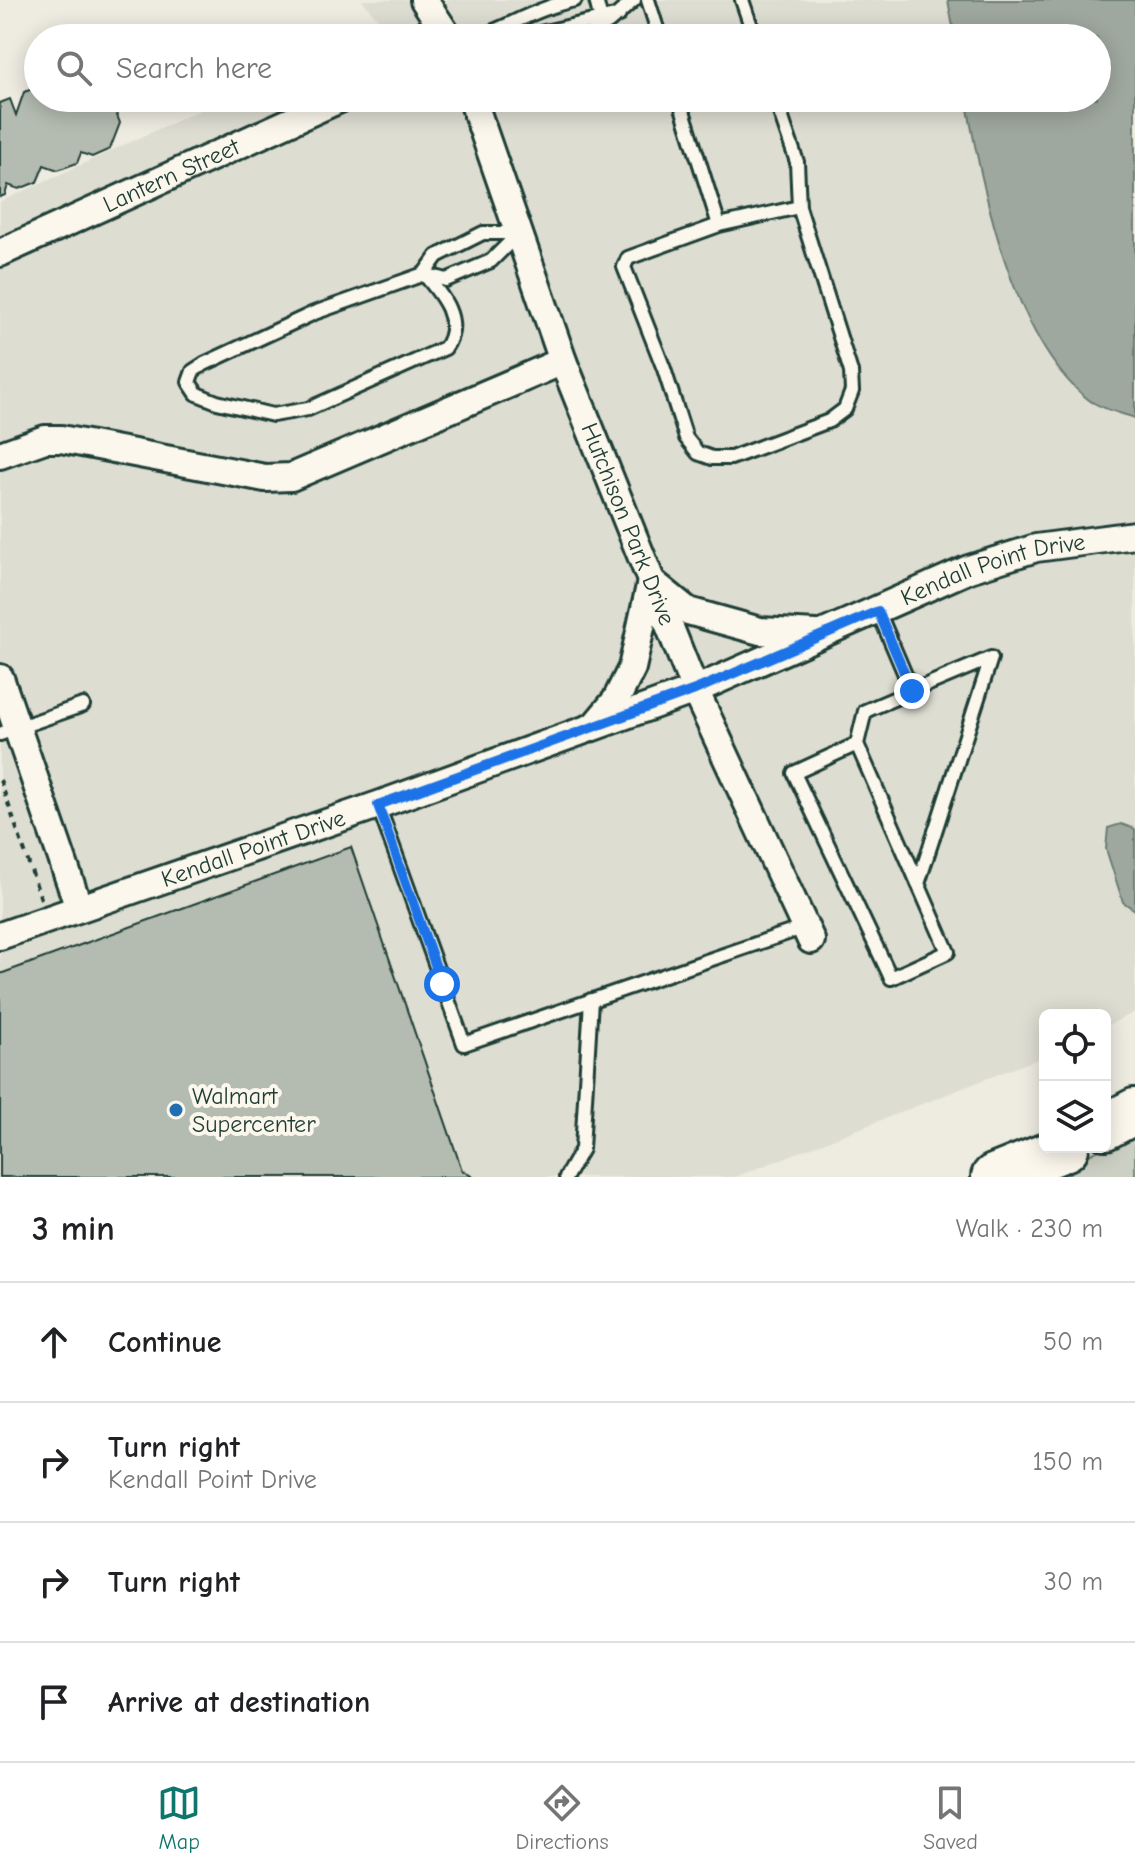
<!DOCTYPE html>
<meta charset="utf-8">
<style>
body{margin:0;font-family:"Comic Neue",sans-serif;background:#f2f2f2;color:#202124}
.controls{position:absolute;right:24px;bottom:24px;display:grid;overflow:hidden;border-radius:12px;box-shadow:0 4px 20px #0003}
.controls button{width:72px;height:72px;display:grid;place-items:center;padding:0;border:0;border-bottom:2px solid #e0e0e0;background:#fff;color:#202124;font:40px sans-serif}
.stop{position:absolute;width:24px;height:24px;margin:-18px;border:6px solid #1a73e8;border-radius:50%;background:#fff}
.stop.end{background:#1a73e8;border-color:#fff;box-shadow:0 2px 8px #0008}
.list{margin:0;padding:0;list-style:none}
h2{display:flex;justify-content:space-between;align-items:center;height:104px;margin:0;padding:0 32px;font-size:34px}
h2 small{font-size:26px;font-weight:400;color:#757577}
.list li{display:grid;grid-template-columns:52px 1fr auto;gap:24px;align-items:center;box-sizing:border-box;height:120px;padding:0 32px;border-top:2px solid #e0e0e0}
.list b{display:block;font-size:30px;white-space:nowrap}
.list p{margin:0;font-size:26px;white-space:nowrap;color:#757577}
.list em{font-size:26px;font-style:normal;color:#757577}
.icon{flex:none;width:44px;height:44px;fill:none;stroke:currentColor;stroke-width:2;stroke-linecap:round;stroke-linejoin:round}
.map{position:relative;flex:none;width:1135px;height:1177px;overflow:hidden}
.search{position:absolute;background:#fff;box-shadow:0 4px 20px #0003;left:24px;right:24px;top:24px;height:88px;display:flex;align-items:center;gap:20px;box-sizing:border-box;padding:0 28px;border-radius:44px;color:#757577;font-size:30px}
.sheet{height:584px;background:#fff}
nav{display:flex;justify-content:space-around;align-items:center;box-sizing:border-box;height:112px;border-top:2px solid #e0e0e0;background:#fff;font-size:22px;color:#757577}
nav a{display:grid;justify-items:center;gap:4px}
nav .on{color:#0f766e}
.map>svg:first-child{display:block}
.built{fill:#ddddd2}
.green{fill:#cbcfc4;stroke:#75867c;stroke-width:2}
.water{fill:#9fa89f;stroke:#6c7d74;stroke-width:2}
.building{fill:#b4bbb0;stroke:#1f3d34;stroke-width:2}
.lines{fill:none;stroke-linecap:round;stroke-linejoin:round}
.lane-casing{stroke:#1f3d34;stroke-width:18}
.street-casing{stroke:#1f3d34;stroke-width:32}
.highway-casing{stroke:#1f3d34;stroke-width:50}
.path{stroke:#1f3d34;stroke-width:4;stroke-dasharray:6 6;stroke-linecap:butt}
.lane{stroke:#fbf7ec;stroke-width:12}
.street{stroke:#fbf7ec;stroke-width:26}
.highway{stroke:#fbf7ec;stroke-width:44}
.route{stroke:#1a73e8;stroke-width:10}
.poi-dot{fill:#1f6fb2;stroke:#fbf7ec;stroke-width:3}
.labels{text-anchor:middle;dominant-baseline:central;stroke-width:8;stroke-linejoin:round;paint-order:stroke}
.street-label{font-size:24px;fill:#1f3d34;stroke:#fbf7ec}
.poi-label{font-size:24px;fill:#1f3d34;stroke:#fbf7ec;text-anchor:start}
</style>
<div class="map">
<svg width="1135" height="1177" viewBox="0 0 1135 1177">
<rect width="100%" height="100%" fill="#eeece1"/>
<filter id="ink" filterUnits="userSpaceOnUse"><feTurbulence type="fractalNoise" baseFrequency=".0125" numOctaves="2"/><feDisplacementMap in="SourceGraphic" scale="16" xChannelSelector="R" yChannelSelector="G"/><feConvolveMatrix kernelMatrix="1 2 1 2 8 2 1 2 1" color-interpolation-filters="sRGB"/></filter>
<g filter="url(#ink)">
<path class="built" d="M 362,0 L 1135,0 L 1135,828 L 1121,824 L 1123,902 L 1135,910 L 1135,1012 L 1105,1027 L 1105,1015 L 1045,1015 L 1045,1056 L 735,1177 L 0,1177 L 0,202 L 226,98 L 1097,98 L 1097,38 L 355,38 L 383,25 Z"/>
<path class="green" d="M 1135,1131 L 1135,1177 L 1047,1177 Z"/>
<path class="water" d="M 948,0 L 1135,0 L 1135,418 C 1121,413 1101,409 1089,400 C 1013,342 982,188 966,98 L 1097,98 L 1097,38 L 955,38 Z
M 1121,824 L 1135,829 L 1135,910 L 1123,902 L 1106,849 L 1108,828 Z"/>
<path class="building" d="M 38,87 L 38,98 L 110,98 L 120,123 L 110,149 L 92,157 L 81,153 L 77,163 L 58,170 L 44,165 L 37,182 L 19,189 L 8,185 L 5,195 L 0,197 L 0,103 L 10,99 L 16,115 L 24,92 Z
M 351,847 L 462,1170 L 473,1177 L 0,1177 L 0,974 Z"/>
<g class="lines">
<defs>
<path id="lane" d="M 596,0 L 602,24
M 648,0 L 660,38
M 742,0 L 755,38
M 527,36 L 619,15
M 476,38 C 510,26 539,7 575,0
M 584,38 L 609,22 L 634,0
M 679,98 L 719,225 L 799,207
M 719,225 L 628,258 L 624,267 L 664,369 L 686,438 L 698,453 L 712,458 L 731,458 L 829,421 L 845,409 L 852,391 L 851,372 L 799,207 L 797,162 L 775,98
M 483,233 L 519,233 L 491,261 L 446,280 L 424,274 L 437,256 Z
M 424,274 C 442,295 464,321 445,348 L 308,409 L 273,415 L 217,402 L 197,394 L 189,382 L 193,371 L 204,364 L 314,313 Z
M 912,691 L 991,658 L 918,884
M 0,734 L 83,705
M 857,744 L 794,773 L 891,978 L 948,952 L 857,744 L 865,711 L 912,691 L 878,611
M 378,805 L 464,1044 L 805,927
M 566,1177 L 582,1149 L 591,1000"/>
<g id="street">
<path d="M 424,0 L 449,38"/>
<path id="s1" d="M 472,98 L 563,361 L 695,690 L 811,940"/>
<path id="s2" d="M 0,253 L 342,98"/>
<path d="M 0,455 L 45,439 L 61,439 L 265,478 L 291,477 L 563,361"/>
<path d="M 0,678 L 79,908"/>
<path d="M 595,725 L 616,700 L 632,668 L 651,581 L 688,611 L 760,631 L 816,634"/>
<path id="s3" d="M 0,936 L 378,805 L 695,690 L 969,569 L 1036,548 L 1135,535"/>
</g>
<path id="highway" d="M 1105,1127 L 1135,1111
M 994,1177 L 1066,1148"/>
</defs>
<use href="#lane" class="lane-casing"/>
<use href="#street" class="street-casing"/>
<use href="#highway" class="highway-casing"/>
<path class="path" d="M 0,780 L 41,899"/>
<use href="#lane" class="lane"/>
<use href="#street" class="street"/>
<use href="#highway" class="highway"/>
</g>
</g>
<g class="lines" filter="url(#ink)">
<path class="route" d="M 442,984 L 378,805 L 695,690 L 878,611 L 912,691"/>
</g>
<circle class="poi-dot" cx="176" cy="1110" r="8"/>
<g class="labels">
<g class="street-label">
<text stroke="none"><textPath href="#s2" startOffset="188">Lantern Street</textPath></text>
<text stroke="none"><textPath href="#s1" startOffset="454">Hutchison Park Drive</textPath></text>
<text stroke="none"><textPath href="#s3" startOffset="1060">Kendall Point Drive</textPath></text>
<text stroke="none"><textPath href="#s3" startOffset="268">Kendall Point Drive</textPath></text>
</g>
<g class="poi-label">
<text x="192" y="1096">Walmart<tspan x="192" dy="28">Supercenter</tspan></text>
</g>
</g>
</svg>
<div class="controls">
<button><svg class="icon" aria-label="locate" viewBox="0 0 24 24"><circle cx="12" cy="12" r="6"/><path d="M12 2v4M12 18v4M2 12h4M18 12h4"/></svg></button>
<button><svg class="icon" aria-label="layers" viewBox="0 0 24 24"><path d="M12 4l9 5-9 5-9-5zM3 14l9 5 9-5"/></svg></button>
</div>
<div class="stop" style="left:442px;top:984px"></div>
<div class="stop end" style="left:912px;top:691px"></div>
<div class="search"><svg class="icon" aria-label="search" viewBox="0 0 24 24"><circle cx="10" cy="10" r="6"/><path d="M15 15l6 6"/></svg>Search here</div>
</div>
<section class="sheet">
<h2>3 min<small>Walk · 230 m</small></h2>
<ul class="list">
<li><svg class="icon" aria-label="ahead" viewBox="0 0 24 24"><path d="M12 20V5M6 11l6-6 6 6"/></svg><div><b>Continue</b></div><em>50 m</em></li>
<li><svg class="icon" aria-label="right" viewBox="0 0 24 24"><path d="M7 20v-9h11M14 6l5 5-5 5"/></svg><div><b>Turn right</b><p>Kendall Point Drive</p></div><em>150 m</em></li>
<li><svg class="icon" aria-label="right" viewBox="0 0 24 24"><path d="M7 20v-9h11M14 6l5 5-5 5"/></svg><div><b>Turn right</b></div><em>30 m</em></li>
<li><svg class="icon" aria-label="arrive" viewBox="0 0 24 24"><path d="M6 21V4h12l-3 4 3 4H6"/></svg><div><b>Arrive at destination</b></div></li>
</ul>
</section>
<nav>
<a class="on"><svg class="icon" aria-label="map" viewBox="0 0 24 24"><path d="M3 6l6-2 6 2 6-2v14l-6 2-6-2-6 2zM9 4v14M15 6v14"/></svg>Map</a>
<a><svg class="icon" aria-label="directions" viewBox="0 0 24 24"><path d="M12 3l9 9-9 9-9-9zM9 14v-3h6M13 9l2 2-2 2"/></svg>Directions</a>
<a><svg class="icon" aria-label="saved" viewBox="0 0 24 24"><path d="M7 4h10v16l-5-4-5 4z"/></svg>Saved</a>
</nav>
